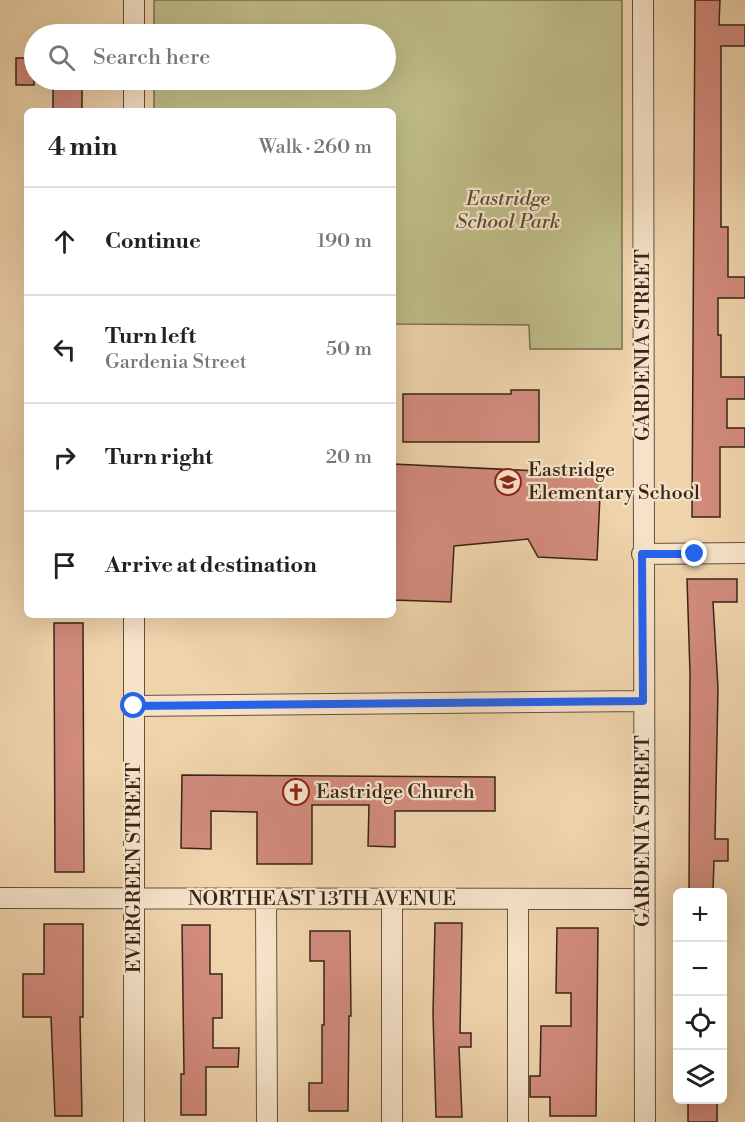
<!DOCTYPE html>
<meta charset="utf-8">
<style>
body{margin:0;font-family:"Libre Bodoni",serif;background:#f6f6f6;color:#222}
.controls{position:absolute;right:18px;bottom:18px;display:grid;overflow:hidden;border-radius:9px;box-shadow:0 6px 24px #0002}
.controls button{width:54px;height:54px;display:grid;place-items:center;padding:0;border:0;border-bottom:2px solid #e0e0e0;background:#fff;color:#222;font:30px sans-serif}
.stop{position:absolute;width:18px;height:18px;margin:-14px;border:4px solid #2563eb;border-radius:50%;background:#fff}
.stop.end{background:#2563eb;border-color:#fff;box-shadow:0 2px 6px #0008}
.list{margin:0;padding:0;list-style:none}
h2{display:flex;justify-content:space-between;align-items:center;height:78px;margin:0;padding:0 24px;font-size:26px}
h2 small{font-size:20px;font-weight:400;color:#767676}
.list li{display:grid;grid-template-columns:39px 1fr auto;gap:18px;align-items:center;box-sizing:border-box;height:108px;padding:0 24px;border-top:2px solid #e0e0e0}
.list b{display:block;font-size:22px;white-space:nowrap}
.list p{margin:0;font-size:20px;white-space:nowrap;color:#767676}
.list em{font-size:20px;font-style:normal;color:#767676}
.icon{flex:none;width:33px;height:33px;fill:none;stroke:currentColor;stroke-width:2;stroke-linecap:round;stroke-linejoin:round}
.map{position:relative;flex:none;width:745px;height:1122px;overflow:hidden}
.search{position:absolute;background:#fff;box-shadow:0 6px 24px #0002;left:24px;top:24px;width:372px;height:66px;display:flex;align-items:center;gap:15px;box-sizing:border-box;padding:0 21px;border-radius:33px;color:#767676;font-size:22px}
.panel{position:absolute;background:#fff;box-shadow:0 6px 24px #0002;left:24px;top:108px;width:372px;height:510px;border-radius:9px}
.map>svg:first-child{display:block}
.green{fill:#bebb86;stroke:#7a7050;stroke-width:1.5}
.building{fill:#d28b7c;stroke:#362619;stroke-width:1.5}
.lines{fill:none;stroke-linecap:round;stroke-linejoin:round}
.minor-casing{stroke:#64513e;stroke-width:22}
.minor{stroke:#f5e2c8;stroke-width:20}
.route{stroke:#2563eb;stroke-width:8}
.labels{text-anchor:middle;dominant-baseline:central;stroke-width:4.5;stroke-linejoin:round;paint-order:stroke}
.park-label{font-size:20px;font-style:italic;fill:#584b34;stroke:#f5e2c8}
.street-label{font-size:20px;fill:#362619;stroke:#f5e2c8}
.poi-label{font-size:20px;fill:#362619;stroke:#f5e2c8;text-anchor:start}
</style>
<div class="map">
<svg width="745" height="1122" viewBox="0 0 745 1122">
<rect width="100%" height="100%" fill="#efd3ab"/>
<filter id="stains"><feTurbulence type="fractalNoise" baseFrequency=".00333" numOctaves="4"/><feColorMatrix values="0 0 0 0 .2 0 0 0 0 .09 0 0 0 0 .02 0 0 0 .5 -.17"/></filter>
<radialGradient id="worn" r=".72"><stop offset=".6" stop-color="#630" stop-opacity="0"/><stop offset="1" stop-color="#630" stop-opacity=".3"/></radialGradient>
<path class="green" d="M 154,0 L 622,0 L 622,349 L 530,349 L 529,325 L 393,324 L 393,111 L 154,111 L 154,80 L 386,80 L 386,34 L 154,34 Z"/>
<path class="building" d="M 695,0 L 720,0 L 719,25 L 745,25 L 745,46 L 721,46 L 721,227 L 728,227 L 728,277 L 745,277 L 745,298 L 718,298 L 718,335 L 721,335 L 721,377 L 745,377 L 745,399 L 727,399 L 727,428 L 745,428 L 745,447 L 720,447 L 720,517 L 692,517 Z
M 16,58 L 34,58 L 34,85 L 16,85 Z
M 53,80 L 82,80 L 82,111 L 53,111 Z
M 511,390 L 539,390 L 539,442 L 403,442 L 403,394 L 511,394 Z
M 393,464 L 601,474 L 597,560 L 538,557 L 528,539 L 454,546 L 451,602 L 393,600 Z
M 687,579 L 737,579 L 737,602 L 713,602 L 718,688 L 715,839 L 728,839 L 728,861 L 714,861 L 713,892 L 689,892 L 690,673 Z
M 54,623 L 83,623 L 84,872 L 55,872 Z
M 182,775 L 495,777 L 495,811 L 395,811 L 395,847 L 368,846 L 369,805 L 312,805 L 312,864 L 257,864 L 257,812 L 211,811 L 211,849 L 181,848 Z
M 435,923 L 462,923 L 460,1033 L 471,1033 L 471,1047 L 459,1047 L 462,1117 L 436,1117 L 433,1014 Z
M 44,924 L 83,924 L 83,1017 L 80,1017 L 82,1116 L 55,1116 L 51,1017 L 23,1017 L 23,974 L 44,974 Z
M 182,925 L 210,925 L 210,974 L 222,974 L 222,1018 L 213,1018 L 213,1048 L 239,1048 L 238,1067 L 206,1067 L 206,1115 L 181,1115 L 181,1074 L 184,1074 Z
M 557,928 L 598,928 L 596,1116 L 550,1116 L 550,1097 L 530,1097 L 530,1076 L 540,1076 L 541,1026 L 571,1026 L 571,993 L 556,993 Z
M 310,931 L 350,931 L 351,1016 L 349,1016 L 348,1111 L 309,1111 L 309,1083 L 322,1083 L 322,1025 L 324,1025 L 324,961 L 310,961 Z
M 688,1100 L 717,1100 L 717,1122 L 688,1122 Z"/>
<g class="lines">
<defs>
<path id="minor" d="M 643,0 L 645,1122
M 134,34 L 134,0
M 134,111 L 134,80
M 642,554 L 745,553
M 134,706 L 643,701
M 0,898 L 644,899
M 266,899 L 267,1122
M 392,899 L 392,1122
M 518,899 L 518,1122
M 134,1122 L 134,615"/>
</defs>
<use href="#minor" class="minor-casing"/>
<use href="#minor" class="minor"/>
</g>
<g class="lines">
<path class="route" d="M 134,706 L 643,701 L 642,554 L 695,554"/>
</g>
<defs>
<symbol id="school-ring" viewBox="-11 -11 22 22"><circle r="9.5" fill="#f5e2c8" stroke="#8f2418" stroke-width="1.5"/><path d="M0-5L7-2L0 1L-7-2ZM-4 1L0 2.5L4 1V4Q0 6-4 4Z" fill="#8f2418"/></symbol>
<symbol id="church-ring" viewBox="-11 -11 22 22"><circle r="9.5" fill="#f5e2c8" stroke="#8f2418" stroke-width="1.5"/><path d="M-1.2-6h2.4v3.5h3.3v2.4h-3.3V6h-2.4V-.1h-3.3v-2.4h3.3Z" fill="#8f2418"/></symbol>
</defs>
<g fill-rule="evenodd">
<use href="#school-ring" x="493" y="467" width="30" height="30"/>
<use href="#church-ring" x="281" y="777" width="30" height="30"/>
</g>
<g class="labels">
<g class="park-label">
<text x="508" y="199">Eastridge<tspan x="508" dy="23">School Park</tspan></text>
</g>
<g class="street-label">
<text transform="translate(643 345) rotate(-90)">GARDENIA STREET</text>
<text transform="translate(643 831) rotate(-90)">GARDENIA STREET</text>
<text transform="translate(134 868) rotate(-90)">EVERGREEN STREET</text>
<text x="322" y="899">NORTHEAST 13TH AVENUE</text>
</g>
<g class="poi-label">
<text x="528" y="470">Eastridge<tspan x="528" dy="23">Elementary School</tspan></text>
<text x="316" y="792">Eastridge Church</text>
</g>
</g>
<rect width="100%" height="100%" filter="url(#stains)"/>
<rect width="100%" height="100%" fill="url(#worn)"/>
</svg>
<div class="controls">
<button>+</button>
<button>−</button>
<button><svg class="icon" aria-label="locate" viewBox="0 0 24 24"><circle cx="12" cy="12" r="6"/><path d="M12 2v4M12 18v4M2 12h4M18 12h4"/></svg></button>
<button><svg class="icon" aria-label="layers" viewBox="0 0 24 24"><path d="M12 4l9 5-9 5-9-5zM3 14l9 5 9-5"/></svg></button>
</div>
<div class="stop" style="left:134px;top:706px"></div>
<div class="stop end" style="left:695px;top:554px"></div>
<div class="search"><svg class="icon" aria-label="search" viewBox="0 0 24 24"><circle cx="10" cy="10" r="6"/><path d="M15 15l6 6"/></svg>Search here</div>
<section class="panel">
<h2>4 min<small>Walk · 260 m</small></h2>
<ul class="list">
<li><svg class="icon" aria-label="ahead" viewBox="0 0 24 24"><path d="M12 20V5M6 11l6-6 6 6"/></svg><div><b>Continue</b></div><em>190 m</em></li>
<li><svg class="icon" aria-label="left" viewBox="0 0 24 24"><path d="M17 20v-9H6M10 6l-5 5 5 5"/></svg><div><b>Turn left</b><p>Gardenia Street</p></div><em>50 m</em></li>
<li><svg class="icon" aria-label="right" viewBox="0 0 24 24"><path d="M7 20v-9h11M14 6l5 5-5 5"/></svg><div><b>Turn right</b></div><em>20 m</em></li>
<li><svg class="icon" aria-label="arrive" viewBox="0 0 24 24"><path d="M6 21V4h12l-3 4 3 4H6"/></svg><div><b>Arrive at destination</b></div></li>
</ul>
</section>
</div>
